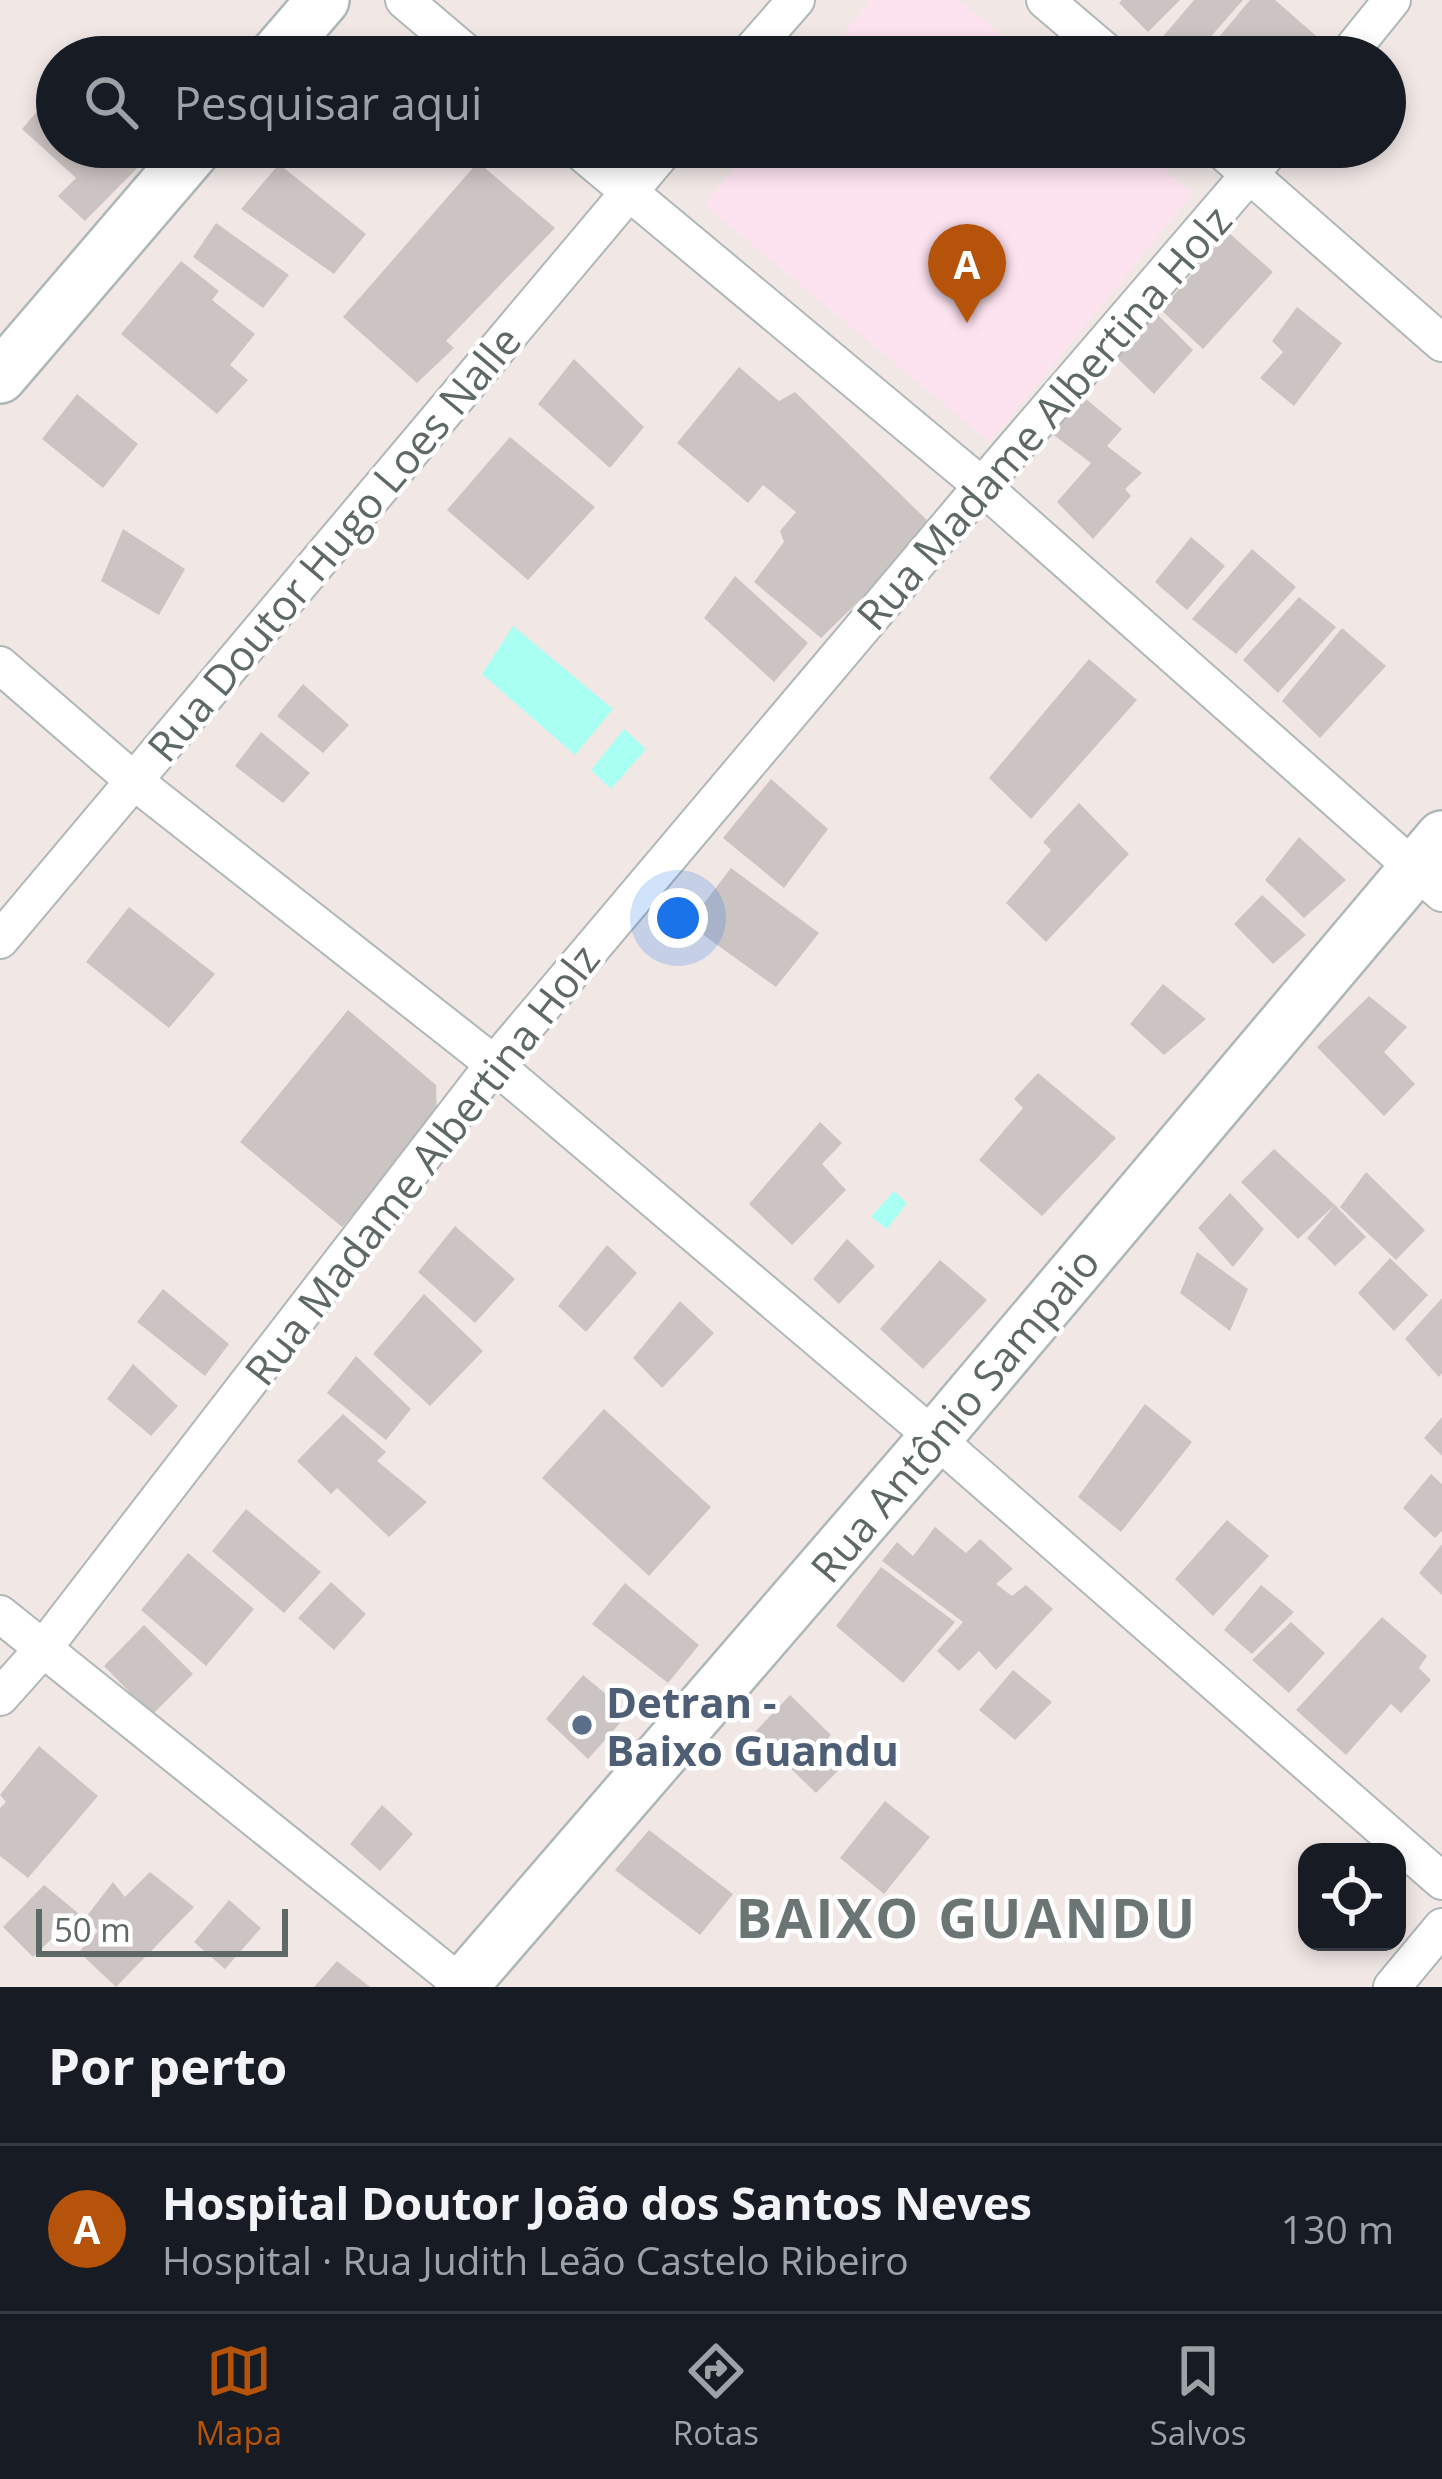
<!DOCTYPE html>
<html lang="pt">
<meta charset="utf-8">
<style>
body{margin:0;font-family:"Open Sans",sans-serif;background:#242831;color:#f1f3f6}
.controls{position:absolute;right:36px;bottom:36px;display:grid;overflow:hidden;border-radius:24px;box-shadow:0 6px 18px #0003}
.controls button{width:108px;height:108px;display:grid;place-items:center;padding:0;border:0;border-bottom:3px solid #363941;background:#171b24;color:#f1f3f6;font:60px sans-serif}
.scale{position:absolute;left:36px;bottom:30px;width:252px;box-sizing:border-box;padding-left:12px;border:6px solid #5e6867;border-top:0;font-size:33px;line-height:42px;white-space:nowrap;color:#5e6867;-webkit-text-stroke:9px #fff;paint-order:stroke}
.you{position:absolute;left:678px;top:918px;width:42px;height:42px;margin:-30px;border:9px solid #fff;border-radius:50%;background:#1a73e8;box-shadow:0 0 0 18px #1a73e833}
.badge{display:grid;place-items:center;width:78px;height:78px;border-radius:50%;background:#b45309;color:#fff;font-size:39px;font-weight:700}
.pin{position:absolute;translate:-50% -99px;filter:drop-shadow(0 3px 6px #0008)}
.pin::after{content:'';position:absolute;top:63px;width:42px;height:36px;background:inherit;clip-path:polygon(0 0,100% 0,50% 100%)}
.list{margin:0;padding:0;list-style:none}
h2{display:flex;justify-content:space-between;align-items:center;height:156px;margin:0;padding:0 48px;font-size:51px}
h2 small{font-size:39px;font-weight:400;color:#9ea1a6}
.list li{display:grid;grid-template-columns:78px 1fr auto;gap:36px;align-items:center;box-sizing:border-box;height:168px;padding:0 48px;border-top:3px solid #363941}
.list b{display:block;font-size:45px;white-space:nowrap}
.list p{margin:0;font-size:39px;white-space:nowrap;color:#9ea1a6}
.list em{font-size:39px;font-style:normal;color:#9ea1a6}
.icon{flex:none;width:66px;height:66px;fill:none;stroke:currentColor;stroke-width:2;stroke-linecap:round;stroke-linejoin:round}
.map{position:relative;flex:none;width:1442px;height:1987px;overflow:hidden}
.search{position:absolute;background:#171b24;box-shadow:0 6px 18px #0003;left:36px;right:36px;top:36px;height:132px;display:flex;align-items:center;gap:30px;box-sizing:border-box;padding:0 42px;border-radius:66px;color:#9ea1a6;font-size:45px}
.sheet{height:324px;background:#171b24}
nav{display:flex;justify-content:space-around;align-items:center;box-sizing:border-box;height:168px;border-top:3px solid #363941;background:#171b24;font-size:33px;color:#9ea1a6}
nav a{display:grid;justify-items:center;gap:6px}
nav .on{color:#b45309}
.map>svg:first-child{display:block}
.medical{fill:#fde3f0}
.water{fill:#a8fff2}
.building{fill:#ccc4c3}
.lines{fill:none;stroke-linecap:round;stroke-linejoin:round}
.street-casing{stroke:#afb7b7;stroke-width:40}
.secondary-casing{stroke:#aeb7b8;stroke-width:56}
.street{stroke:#fff;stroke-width:36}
.secondary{stroke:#fff;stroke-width:51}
.service-dot{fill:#5c6f8a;stroke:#fff;stroke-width:4.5}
.labels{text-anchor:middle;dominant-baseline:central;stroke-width:9;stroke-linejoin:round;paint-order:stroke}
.street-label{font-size:42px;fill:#5e6867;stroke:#fff}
.service-label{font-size:42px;font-weight:bold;fill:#4e5e75;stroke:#fff;text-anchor:start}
.district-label{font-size:54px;font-weight:bold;letter-spacing:3px;fill:#6a7574;stroke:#fff}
</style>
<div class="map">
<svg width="1442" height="1987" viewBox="0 0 1442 1987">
<rect width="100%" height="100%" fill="#f1e8e6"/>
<path class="medical" d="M 871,0 L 959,0 L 1028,57 L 825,57 Z
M 751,147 L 1137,147 L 1193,193 L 990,442 L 704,205 Z"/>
<path class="water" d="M 513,626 L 613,709 L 575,755 L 482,674 Z
M 624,729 L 646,749 L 611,789 L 591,770 Z
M 894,1191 L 907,1203 L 887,1229 L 871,1217 Z"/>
<path class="building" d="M 1122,0 L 1180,0 L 1148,32 L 1119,3 Z
M 1194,0 L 1243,0 L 1193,57 L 1179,57 L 1160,40 Z
M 1250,0 L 1275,0 L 1330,48 L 1322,57 L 1202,57 Z
M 57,88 L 57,147 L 136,147 L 148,157 L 85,221 L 58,196 L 76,178 L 22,129 Z
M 478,162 L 555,228 L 446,341 L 454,348 L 417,383 L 343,317 Z
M 279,164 L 366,234 L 334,274 L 241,209 Z
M 216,223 L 289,275 L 263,308 L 193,257 Z
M 1228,232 L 1273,272 L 1203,349 L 1161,310 Z
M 181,261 L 219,291 L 212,300 L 255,334 L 230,365 L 248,380 L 217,414 L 121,334 Z
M 1297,307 L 1342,343 L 1294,406 L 1260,378 L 1283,352 L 1272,341 Z
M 1156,313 L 1193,350 L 1154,394 L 1116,357 Z
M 574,359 L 644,427 L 610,468 L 538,404 Z
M 739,367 L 779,401 L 795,392 L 929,522 L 856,604 L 821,638 L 754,582 L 784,542 L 780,531 L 796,512 L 763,485 L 748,503 L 677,443 Z
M 77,394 L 138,444 L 103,488 L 42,439 Z
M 1081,395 L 1122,429 L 1107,446 L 1142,473 L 1125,489 L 1131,496 L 1093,539 L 1057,502 L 1091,463 L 1051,433 Z
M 510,437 L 595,507 L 528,580 L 447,510 Z
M 123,529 L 185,569 L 159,615 L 101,581 Z
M 1191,537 L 1225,566 L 1187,610 L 1155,582 Z
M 1252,549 L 1296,587 L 1236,654 L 1192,619 Z
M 735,576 L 808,643 L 774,682 L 704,618 Z
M 1299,597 L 1336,627 L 1278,693 L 1243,660 Z
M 1342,628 L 1386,666 L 1320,738 L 1282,701 Z
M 1089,659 L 1137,700 L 1031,819 L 989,778 Z
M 303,684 L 349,725 L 323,753 L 277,716 Z
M 261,732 L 310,773 L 283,803 L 235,766 Z
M 771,779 L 828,829 L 784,888 L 723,838 Z
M 1079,803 L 1129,854 L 1046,942 L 1006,903 L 1051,850 L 1043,842 Z
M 1299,837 L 1346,880 L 1304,918 L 1265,880 Z
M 731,868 L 819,933 L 776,987 L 688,924 Z
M 1262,895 L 1306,935 L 1273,964 L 1234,924 Z
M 129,907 L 215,974 L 169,1028 L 86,962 Z
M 1163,984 L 1206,1019 L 1164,1055 L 1130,1024 Z
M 1369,996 L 1407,1027 L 1384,1052 L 1415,1084 L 1384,1116 L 1317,1047 Z
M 348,1010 L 436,1085 L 437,1120 L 342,1227 L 240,1142 Z
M 1038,1073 L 1116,1138 L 1042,1216 L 979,1160 L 1023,1108 L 1014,1099 Z
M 820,1122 L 842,1143 L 822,1164 L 846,1190 L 792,1245 L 749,1204 Z
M 1274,1149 L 1335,1205 L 1298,1239 L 1241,1182 Z
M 1366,1172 L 1425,1230 L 1396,1260 L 1340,1207 Z
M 1230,1193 L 1264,1229 L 1233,1267 L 1198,1228 Z
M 1335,1205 L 1366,1237 L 1335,1266 L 1307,1238 Z
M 455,1226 L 515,1279 L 475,1323 L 418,1272 Z
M 847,1239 L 875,1266 L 839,1304 L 813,1279 Z
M 607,1245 L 637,1273 L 586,1332 L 558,1306 Z
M 1197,1252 L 1248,1289 L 1230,1331 L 1180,1293 Z
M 1390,1258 L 1428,1295 L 1394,1331 L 1358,1293 Z
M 940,1260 L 987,1300 L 923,1369 L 880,1329 Z
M 163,1289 L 229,1344 L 205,1376 L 137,1322 Z
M 424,1294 L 483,1351 L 430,1406 L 373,1354 Z
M 1442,1298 L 1442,1373 L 1439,1377 L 1405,1339 Z
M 680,1301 L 714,1333 L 662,1388 L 633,1358 Z
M 356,1356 L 411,1409 L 386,1440 L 327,1393 Z
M 133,1364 L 178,1406 L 151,1436 L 107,1399 Z
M 1145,1404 L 1192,1442 L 1121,1532 L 1078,1497 Z
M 604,1409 L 711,1507 L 649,1576 L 542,1478 Z
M 343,1414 L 386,1452 L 377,1461 L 427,1502 L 389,1537 L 337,1488 L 331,1494 L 297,1461 Z
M 1442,1417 L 1442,1456 L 1424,1438 Z
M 1431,1474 L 1442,1484 L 1442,1531 L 1435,1538 L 1403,1508 Z
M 246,1509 L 321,1572 L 284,1613 L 212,1551 Z
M 1227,1520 L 1269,1556 L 1213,1616 L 1175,1579 Z
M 935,1527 L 966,1553 L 980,1539 L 1013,1569 L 996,1584 L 1012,1596 L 1026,1585 L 1053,1609 L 996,1670 L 979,1651 L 959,1671 L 937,1651 L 963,1622 L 882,1561 L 897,1542 L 913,1556 Z
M 1442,1544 L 1442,1595 L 1419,1573 Z
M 188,1553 L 254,1609 L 206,1666 L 141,1610 Z
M 881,1567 L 955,1622 L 903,1683 L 836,1626 Z
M 331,1582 L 366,1614 L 334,1650 L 298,1618 Z
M 625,1583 L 699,1645 L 668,1683 L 592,1624 Z
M 1261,1585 L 1294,1612 L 1252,1654 L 1224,1630 Z
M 1382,1617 L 1427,1656 L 1419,1668 L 1431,1680 L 1401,1713 L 1391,1704 L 1346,1755 L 1296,1710 Z
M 1291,1622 L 1325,1653 L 1289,1693 L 1252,1660 Z
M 144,1625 L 193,1674 L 152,1715 L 104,1666 Z
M 1013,1670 L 1052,1702 L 1015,1740 L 979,1710 Z
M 583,1675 L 629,1713 L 588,1759 L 546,1719 Z
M 790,1695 L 831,1735 L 821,1746 L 842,1767 L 816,1793 L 754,1733 Z
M 39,1746 L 98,1796 L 28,1878 L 0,1856 L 0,1808 L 6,1802 L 0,1795 Z
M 885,1801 L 930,1837 L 884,1894 L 840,1858 Z
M 382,1805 L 413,1834 L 380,1871 L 350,1844 Z
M 649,1830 L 733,1894 L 700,1935 L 615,1870 Z
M 150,1872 L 194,1907 L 116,1987 L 79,1952 L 98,1931 L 86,1917 L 113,1882 L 125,1897 Z
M 44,1885 L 78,1913 L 33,1957 L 3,1927 Z
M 229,1900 L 261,1928 L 225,1969 L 194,1942 Z
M 337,1961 L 370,1987 L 314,1987 Z"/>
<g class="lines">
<defs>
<path id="street" d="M 404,0 L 471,57
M 1045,0 L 1112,57
M 746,57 L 796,0
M 1346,57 L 1392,0
M 575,147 L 982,486 L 1442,893
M 1218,147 L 1442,343
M 0,665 L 134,781 L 494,1064 L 935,1438 L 1442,1881
M 0,940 L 667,147
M 0,1614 L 465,1987
M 0,1697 L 42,1650 L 494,1064 L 982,486 L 1273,147
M 1392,1987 L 1442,1927"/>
<path id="secondary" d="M 274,57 L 323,0
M 0,377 L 197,147
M 461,1987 L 935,1438 L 1442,837"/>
</defs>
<use href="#street" class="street-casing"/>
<use href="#secondary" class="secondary-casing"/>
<use href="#street" class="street"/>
<use href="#secondary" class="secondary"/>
</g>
<circle class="service-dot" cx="582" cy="1725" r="12"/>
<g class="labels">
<g class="street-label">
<text transform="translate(1043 417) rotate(-49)">Rua Madame Albertina Holz</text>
<text transform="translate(333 543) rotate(-50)">Rua Doutor Hugo Loes Nalle</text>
<text transform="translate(421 1164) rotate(-52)">Rua Madame Albertina Holz</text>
<text transform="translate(954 1414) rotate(-50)">Rua Antônio Sampaio</text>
</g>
<g class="service-label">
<text x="606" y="1701">Detran -<tspan x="606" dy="48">Baixo Guandu</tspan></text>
</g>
<g class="district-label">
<text x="967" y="1917">BAIXO GUANDU</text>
</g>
</g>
</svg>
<div class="controls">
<button><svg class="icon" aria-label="locate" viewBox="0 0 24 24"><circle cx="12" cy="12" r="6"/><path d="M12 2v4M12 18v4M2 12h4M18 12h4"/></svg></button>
</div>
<div class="scale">50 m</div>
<div class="you"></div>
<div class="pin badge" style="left:967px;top:323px">A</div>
<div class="search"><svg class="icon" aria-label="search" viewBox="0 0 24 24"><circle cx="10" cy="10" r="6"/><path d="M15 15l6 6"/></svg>Pesquisar aqui</div>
</div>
<section class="sheet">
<h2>Por perto<small></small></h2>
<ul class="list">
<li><span class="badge">A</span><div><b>Hospital Doutor João dos Santos Neves</b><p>Hospital · Rua Judith Leão Castelo Ribeiro</p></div><em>130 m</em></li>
</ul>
</section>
<nav>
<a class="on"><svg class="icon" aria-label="map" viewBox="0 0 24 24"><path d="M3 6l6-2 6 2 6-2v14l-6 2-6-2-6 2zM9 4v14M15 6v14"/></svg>Mapa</a>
<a><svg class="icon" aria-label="directions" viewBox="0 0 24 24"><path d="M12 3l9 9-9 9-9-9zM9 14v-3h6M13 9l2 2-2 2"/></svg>Rotas</a>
<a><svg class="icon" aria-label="saved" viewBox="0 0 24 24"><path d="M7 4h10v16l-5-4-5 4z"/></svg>Salvos</a>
</nav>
